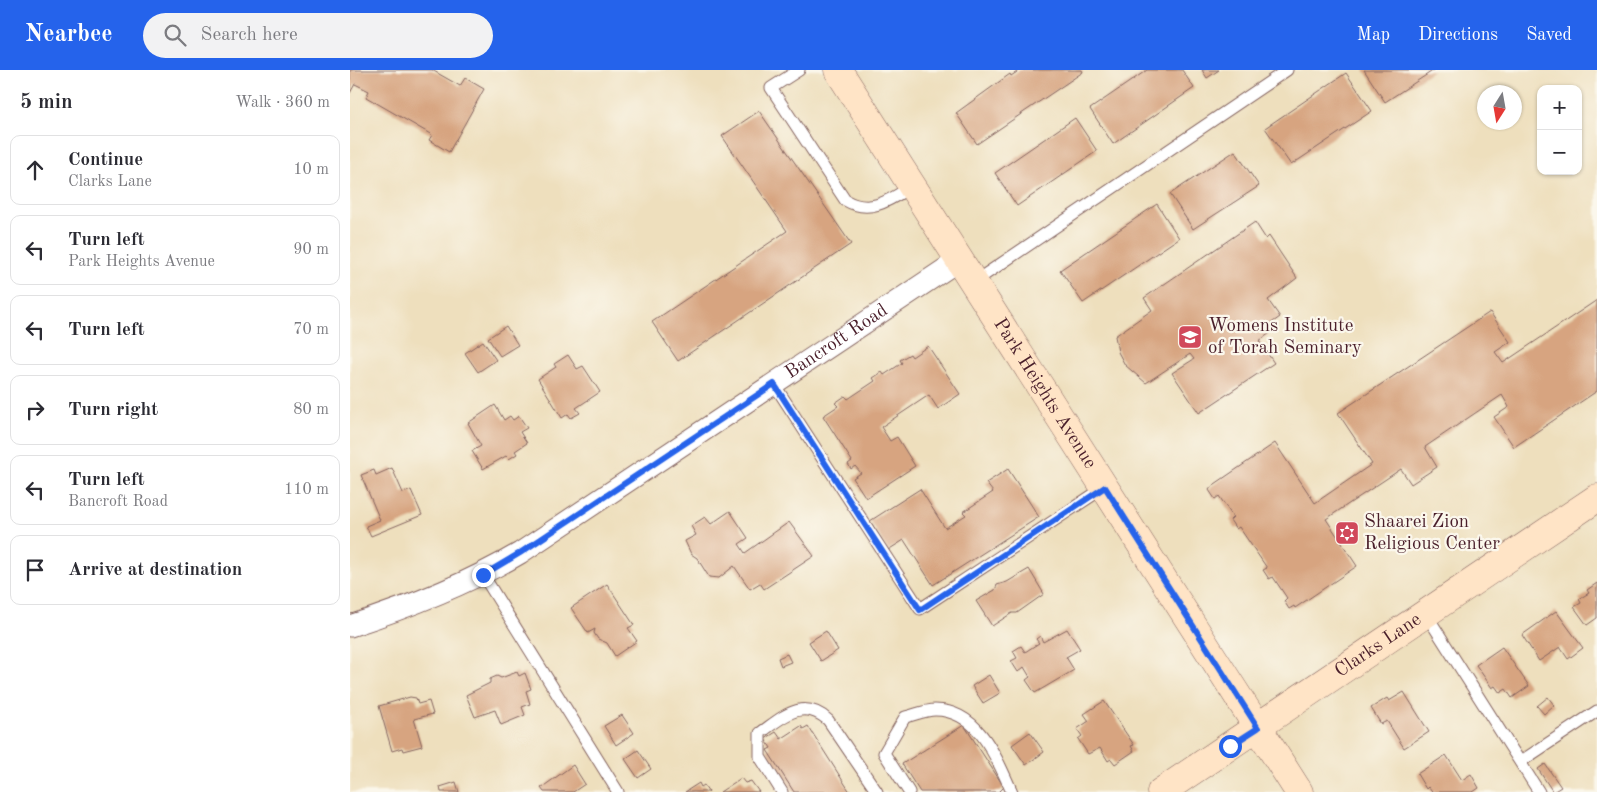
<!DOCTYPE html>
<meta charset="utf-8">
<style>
body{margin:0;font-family:"Old Standard TT",serif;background:#f2f2f3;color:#2b2b33}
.controls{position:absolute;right:15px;top:15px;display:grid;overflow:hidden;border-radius:10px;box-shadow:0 1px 4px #0004}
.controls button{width:45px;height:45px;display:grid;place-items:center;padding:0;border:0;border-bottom:1px solid #e1e1e2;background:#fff;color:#2b2b33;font:25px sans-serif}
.compass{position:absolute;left:1127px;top:15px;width:45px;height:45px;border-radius:50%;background:#fff;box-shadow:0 1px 4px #0004;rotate:191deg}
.stop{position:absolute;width:15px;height:15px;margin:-11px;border:4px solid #2563eb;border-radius:50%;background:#fff}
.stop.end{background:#2563eb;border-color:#fff;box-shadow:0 1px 5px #0008}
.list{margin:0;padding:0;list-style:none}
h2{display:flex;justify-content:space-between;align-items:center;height:65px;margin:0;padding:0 20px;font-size:21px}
h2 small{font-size:16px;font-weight:400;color:#7c7c81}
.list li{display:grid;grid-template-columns:32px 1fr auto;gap:15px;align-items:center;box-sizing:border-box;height:70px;margin:0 10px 10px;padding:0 10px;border:1px solid #e1e1e2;border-radius:10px}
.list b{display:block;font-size:19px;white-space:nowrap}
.list p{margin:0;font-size:16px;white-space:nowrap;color:#7c7c81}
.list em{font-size:16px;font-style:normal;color:#7c7c81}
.icon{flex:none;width:28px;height:28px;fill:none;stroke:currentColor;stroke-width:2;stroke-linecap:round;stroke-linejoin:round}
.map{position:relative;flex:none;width:1247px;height:722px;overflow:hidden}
header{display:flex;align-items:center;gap:30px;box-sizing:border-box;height:70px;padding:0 25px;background:#2563eb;color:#fff}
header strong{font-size:24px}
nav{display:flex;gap:28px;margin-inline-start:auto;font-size:18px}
.search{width:350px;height:45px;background:#f2f2f3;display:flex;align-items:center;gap:12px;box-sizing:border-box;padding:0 18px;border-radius:28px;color:#7c7c81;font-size:19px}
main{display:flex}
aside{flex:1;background:#fff}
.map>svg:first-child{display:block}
.building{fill:#d7a480}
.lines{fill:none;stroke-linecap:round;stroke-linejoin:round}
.lane-casing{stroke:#83625e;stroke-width:13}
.street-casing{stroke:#83625e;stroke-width:23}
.secondary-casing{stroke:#83625e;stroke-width:29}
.lane{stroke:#fff;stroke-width:11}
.street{stroke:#fff;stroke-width:21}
.secondary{stroke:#ffe4c6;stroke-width:28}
.route{stroke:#2563eb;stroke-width:6}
.labels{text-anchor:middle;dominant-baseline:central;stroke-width:4.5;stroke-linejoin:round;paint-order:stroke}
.poi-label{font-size:19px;fill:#4a1f2b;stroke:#fbf7ec;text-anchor:start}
.street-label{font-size:19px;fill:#4a1f2b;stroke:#fbf7ec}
</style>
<header>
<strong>Nearbee</strong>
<div class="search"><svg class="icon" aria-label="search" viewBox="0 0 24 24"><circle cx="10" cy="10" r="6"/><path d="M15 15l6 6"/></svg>Search here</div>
<nav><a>Map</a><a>Directions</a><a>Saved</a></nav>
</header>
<main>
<aside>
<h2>5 min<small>Walk · 360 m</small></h2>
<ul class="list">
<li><svg class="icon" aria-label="ahead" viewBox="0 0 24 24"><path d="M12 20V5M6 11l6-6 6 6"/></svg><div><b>Continue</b><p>Clarks Lane</p></div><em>10 m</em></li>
<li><svg class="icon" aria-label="left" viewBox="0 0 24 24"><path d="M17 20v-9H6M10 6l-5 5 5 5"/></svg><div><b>Turn left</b><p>Park Heights Avenue</p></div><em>90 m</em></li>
<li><svg class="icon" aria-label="left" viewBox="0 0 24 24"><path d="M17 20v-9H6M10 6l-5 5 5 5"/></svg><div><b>Turn left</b></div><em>70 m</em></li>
<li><svg class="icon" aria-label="right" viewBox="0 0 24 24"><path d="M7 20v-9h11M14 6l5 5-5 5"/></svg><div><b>Turn right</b></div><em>80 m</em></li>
<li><svg class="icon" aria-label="left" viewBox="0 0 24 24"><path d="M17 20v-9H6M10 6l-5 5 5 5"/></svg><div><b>Turn left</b><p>Bancroft Road</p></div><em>110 m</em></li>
<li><svg class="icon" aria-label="arrive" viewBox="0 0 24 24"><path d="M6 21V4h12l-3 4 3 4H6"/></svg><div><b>Arrive at destination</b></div></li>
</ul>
</aside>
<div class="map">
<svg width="1247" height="722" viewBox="0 0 1247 722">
<rect width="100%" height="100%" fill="#fbf7ec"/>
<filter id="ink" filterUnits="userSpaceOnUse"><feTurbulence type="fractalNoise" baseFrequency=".02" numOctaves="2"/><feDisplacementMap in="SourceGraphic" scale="10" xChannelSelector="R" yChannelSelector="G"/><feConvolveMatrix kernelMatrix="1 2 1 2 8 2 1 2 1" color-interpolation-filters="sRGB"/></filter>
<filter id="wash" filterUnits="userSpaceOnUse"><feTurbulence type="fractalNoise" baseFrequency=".0096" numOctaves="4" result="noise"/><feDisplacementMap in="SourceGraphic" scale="20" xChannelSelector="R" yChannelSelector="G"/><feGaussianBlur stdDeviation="1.12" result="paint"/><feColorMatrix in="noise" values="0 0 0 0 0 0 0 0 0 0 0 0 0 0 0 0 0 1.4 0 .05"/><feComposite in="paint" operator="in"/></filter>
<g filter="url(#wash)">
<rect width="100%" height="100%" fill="#eedfbd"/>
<g id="blocks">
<path class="building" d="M 0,0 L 82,0 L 110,16 L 115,8 L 134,19 L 99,82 L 79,70 L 82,65 L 16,27 L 19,21 L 5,14 L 0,23 Z
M 670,0 L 732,0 L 733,2 L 627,74 L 606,43 L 660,4 L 661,6 Z
M 797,0 L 832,0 L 844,18 L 763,74 L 740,39 Z
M 852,0 L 869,0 L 857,8 Z
M 1014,0 L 1084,0 L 1035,32 Z
M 996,3 L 1022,41 L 941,95 L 915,58 Z
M 409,41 L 501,174 L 328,291 L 302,252 L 437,161 L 372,66 Z
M 725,48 L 747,81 L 667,136 L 645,103 Z
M 885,81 L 909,116 L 843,159 L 820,124 Z
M 807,134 L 829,168 L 733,233 L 710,200 Z
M 905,152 L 916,169 L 919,166 L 947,208 L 918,230 L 930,247 L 916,257 L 920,263 L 909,271 L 924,293 L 849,343 L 822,303 L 844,289 L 840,284 L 796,313 L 775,295 L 768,282 L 765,266 L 802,240 L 794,228 Z
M 1247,230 L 1247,321 L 1164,377 L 1144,347 L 1159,337 L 1152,325 L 1075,377 L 1087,397 L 1061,414 L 1051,399 L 976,449 L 1007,496 L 945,538 L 944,536 L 939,539 L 934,531 L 937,528 L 923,507 L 919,509 L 913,500 L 917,498 L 889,457 L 886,459 L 880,450 L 883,447 L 869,426 L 865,429 L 859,420 L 862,416 L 925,373 L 965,433 L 1022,394 L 988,343 L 1140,242 L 1160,272 L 1145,282 L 1153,293 Z
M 156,256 L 168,275 L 150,286 L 138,268 Z
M 133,271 L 146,290 L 128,302 L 115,283 Z
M 578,276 L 610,324 L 588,339 L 579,325 L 531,357 L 540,371 L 547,367 L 565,396 L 516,428 L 503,408 L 511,403 L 505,396 L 501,399 L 498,394 L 502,391 L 473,346 L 488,336 L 485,333 L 495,326 L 498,329 L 525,311 L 523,308 L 532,302 L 534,305 L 552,293 L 550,290 L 560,284 L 562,287 Z
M 218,285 L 227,299 L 233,296 L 250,322 L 226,338 L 230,343 L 221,348 L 218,344 L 212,348 L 188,309 L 206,297 L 204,294 Z
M 145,335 L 154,350 L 160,346 L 163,350 L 169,346 L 177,358 L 170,362 L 177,373 L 165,381 L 167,384 L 159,389 L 156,386 L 133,399 L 122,381 L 131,376 L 118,353 Z
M 42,398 L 53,423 L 61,420 L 72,445 L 21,466 L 16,456 L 30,450 L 11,405 L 24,400 L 26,405 Z
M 658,399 L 689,447 L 583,515 L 554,470 L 538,480 L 520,451 L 570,419 L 595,458 L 616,445 L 613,442 L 643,422 L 636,413 Z
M 380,441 L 398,468 L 389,474 L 395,483 L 439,452 L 464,486 L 414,519 L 410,513 L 400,519 L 384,496 L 369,508 L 359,507 L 347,488 L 341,484 L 335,471 L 346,465 L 341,456 L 355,447 L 361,454 Z
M 679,499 L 694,524 L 667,543 L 662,543 L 642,556 L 626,531 L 645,520 L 647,515 L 657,512 Z
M 1247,513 L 1247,548 L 1237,555 L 1224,537 L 1231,533 L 1229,529 L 1239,523 L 1237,520 Z
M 257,514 L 284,555 L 278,558 L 287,571 L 265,586 L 257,573 L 248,569 L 244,563 L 245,559 L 238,563 L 221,538 Z
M 1206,541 L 1233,578 L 1218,589 L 1210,577 L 1189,591 L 1172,565 Z
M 717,559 L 730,579 L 716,587 L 724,600 L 685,623 L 676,610 L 680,607 L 674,597 L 668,602 L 661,591 L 667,588 L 663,581 L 671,576 L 675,582 L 689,573 L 686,569 L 690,566 L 693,572 Z
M 476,561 L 488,580 L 471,591 L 459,572 Z
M 1152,577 L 1179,616 L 1162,628 L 1156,619 L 1150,623 L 1145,616 L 1142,618 L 1126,595 Z
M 437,584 L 441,592 L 431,596 L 428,588 Z
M 167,602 L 169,606 L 175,603 L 181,619 L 176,621 L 180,634 L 172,637 L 175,645 L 151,655 L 145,640 L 125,647 L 116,625 L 140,613 L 140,609 L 147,606 L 151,608 Z
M 639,605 L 650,623 L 633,633 L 622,616 Z
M 1054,622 L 1079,662 L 1054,678 L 1037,651 L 1031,654 L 1021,638 L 1037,628 L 1039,631 Z
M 60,627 L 66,628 L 68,634 L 79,631 L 83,644 L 64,649 L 72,676 L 53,681 L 52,678 L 42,681 L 29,636 Z
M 1198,627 L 1204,635 L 1194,644 L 1187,636 Z
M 754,631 L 784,675 L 781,676 L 784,681 L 765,694 L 761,689 L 758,691 L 750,678 L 738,684 L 728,669 L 732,666 L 727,659 L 739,651 L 734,644 Z
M 272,645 L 284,663 L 266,675 L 254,656 Z
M 614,655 L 654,717 L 649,722 L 570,722 L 552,694 Z
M 451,656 L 453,659 L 458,656 L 500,722 L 444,722 L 417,680 L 421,678 L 415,669 L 426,662 L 431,669 Z
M 680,662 L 694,682 L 676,695 L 662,675 Z
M 288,680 L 301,699 L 288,708 L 275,689 Z
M 1096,685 L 1112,710 L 1121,704 L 1129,718 L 1123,722 L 1082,722 L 1078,717 L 1076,719 L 1067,704 Z
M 1195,694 L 1211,717 L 1203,722 L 1188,699 Z
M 223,695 L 235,714 L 223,722 L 194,722 L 191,718 Z
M 391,708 L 395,713 L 401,711 L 409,722 L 370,722 Z
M 106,712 L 109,722 L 91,722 L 90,717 Z
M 349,713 L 351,717 L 354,715 L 359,722 L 335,722 Z"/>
</g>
</g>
<g filter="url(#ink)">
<use href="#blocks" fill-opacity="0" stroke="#83625e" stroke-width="1"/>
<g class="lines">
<defs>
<path id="lane" d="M 449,0 L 421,18 L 495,130 C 520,145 540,130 562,116
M 624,212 L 937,0
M 424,314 L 570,539 L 755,417
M 133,505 L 268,722
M 1076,544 L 1189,722
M 1170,692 L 1247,641
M 432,722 L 410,687 L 410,663 C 433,647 452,627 478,650 L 527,722
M 559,722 L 534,683 L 555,647 C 564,645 576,640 585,640 C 629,640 647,689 662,722"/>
<g id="street">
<path id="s1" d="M 0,556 C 59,537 116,515 170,483 L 609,190"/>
</g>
<g id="secondary">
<path id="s2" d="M 488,0 L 949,722"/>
<path id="s3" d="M 811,722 L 1247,428"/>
</g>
</defs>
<use href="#lane" class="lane-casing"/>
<use href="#street" class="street-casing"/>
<use href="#secondary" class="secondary-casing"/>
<use href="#lane" class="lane"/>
<use href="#street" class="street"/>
<use href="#secondary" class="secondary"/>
</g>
</g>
<g class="lines" filter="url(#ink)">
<path class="route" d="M 133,505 L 170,483 L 424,314 L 570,540 L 755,417 L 908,658 L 880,676"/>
</g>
<defs>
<symbol id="school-square" viewBox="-11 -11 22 22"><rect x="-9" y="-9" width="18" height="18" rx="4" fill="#d1495b" stroke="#fbf7ec"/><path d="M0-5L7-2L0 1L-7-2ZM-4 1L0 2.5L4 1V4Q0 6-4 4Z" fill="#fff"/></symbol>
<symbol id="synagogue-square" viewBox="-11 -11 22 22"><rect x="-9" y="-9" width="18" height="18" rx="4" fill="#d1495b" stroke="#fbf7ec"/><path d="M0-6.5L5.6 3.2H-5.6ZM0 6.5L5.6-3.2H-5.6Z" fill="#fff"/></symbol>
</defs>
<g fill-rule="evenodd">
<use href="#school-square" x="826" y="253" width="28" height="28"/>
<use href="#synagogue-square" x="983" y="449" width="28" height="28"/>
</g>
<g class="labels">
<g class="poi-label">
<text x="858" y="256">Womens Institute<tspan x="858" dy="22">of Torah Seminary</tspan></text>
<text x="1014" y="452">Shaarei Zion<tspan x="1014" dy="22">Religious Center</tspan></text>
</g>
<g class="street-label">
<text stroke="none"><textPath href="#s1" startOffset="566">Bancroft Road</textPath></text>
<text stroke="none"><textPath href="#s2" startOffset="384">Park Heights Avenue</textPath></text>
<text stroke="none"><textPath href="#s3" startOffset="262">Clarks Lane</textPath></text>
</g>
</g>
</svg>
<div class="controls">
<button>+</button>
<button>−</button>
</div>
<svg class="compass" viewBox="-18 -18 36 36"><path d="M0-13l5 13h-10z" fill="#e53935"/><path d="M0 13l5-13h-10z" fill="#7c7c81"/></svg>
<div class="stop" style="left:880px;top:676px"></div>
<div class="stop end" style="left:133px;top:505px"></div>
</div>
</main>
